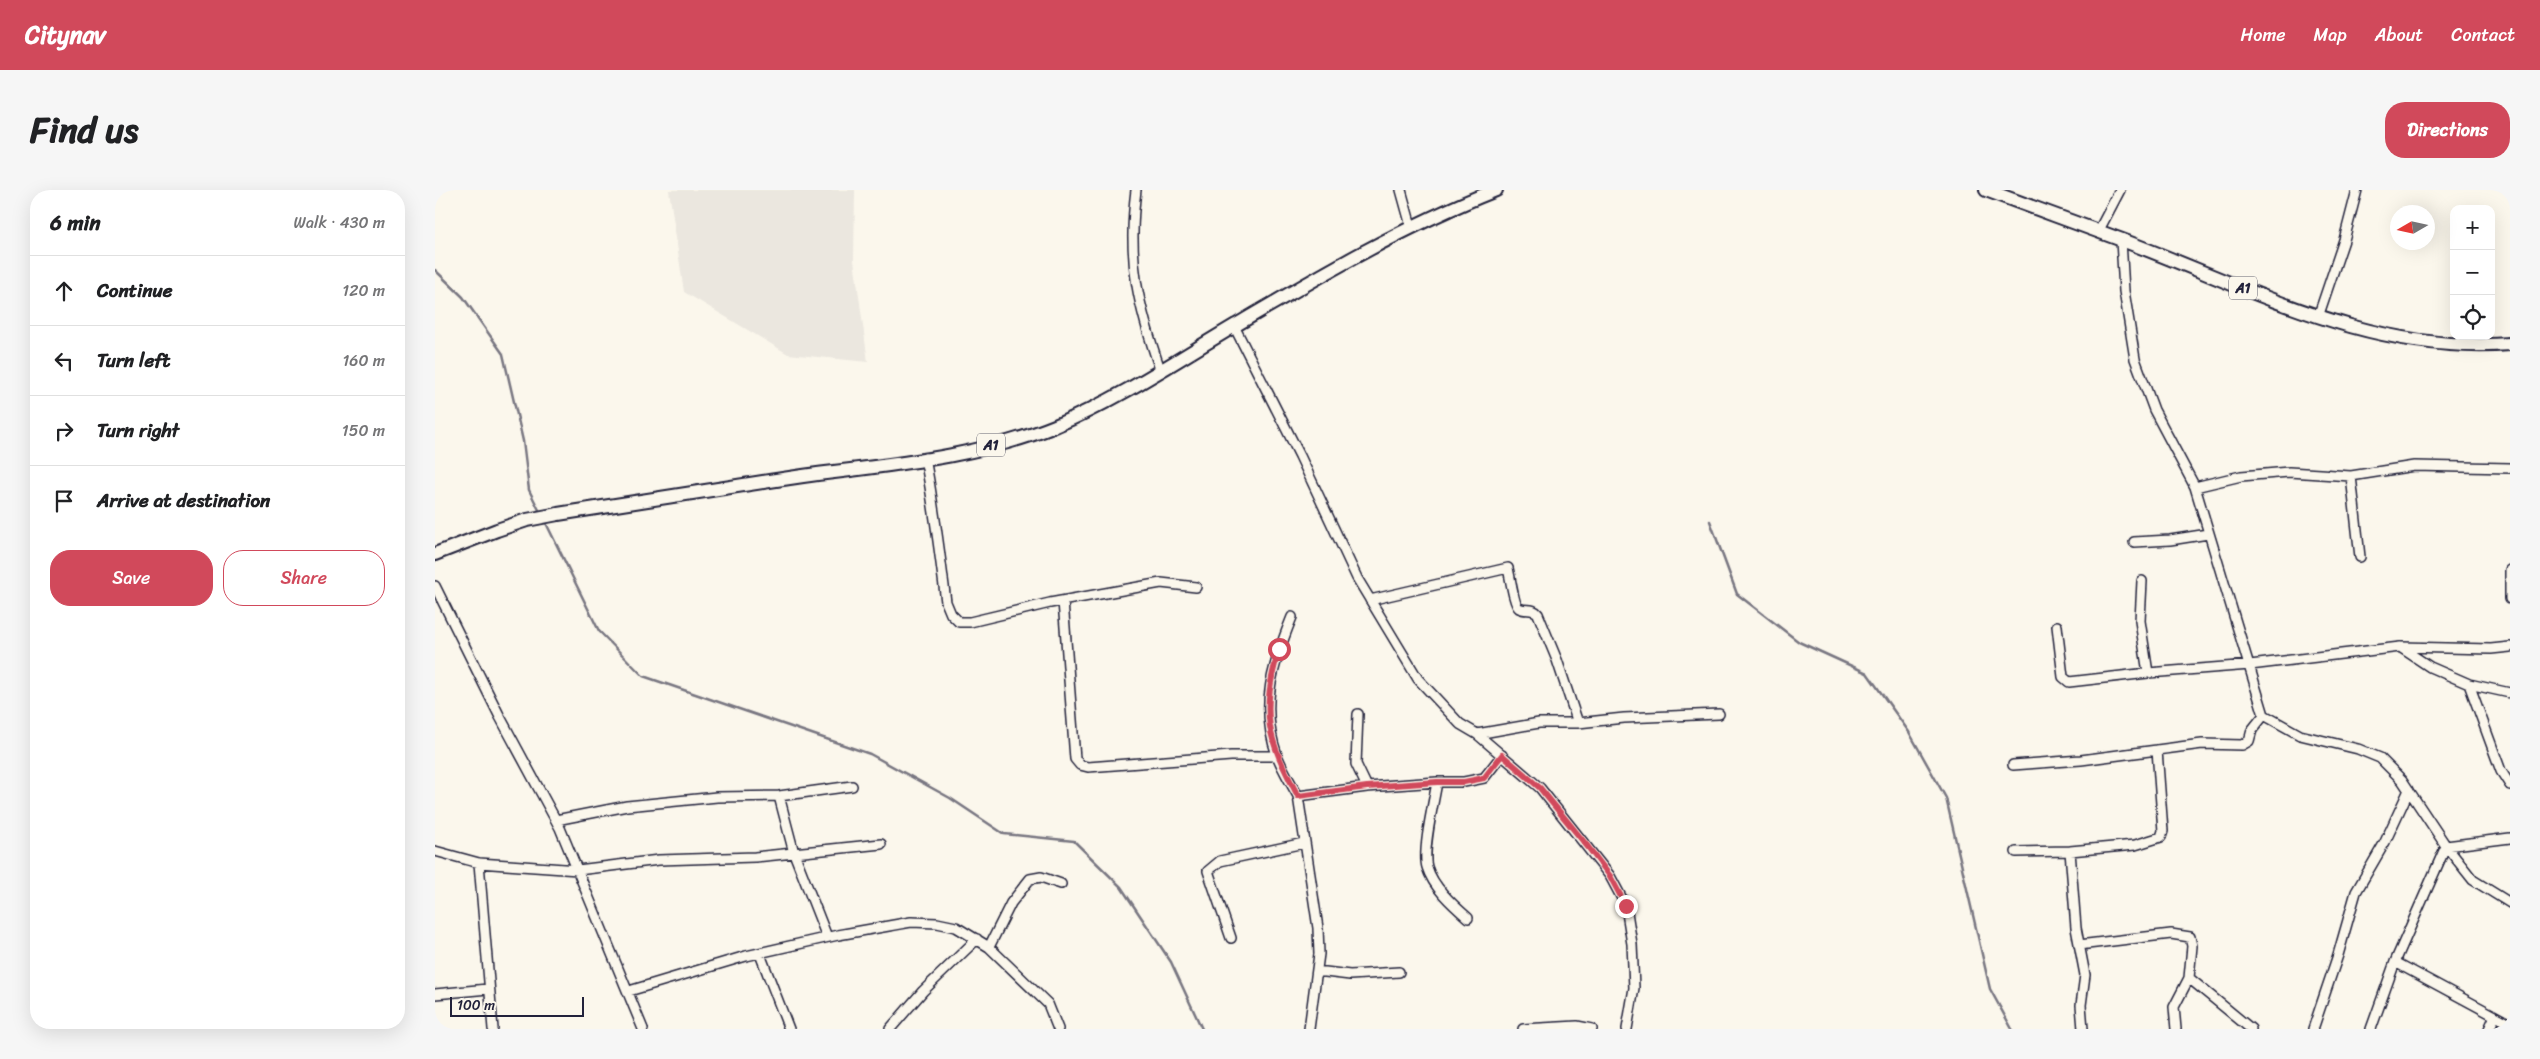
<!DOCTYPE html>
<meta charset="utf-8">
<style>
body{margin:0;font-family:Sriracha,sans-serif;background:#f6f6f6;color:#202124}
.controls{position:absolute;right:15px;top:15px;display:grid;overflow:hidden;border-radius:10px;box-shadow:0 5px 20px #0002}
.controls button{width:45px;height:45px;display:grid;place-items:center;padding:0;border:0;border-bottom:1px solid #e0e0e0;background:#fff;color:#202124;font:25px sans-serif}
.compass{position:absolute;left:1955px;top:15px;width:45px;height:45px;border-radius:50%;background:#fff;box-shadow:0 5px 20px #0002;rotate:261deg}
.scale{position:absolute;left:15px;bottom:12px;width:134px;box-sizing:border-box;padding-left:5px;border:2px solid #22223b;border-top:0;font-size:14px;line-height:18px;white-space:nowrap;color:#22223b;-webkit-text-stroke:4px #fbf7ec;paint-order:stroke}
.stop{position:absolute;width:15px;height:15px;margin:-11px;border:4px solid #d1495b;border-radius:50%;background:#fff}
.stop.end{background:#d1495b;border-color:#fff;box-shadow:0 1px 5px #0008}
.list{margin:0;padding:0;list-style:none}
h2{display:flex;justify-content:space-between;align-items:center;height:65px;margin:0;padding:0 20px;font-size:21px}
h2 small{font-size:16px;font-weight:400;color:#757577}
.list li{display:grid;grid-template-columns:32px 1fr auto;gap:15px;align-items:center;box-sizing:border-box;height:70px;padding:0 20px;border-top:1px solid #e0e0e0}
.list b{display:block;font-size:19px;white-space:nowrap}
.list em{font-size:16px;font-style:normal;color:#757577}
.actions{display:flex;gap:10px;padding:15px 20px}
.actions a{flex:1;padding:11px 0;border:1px solid #d1495b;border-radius:20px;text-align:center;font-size:18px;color:#d1495b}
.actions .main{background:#d1495b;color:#fff}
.icon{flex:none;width:28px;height:28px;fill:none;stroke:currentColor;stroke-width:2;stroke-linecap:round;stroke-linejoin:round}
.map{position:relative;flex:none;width:2075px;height:839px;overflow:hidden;border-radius:20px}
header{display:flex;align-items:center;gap:30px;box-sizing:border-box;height:70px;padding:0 25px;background:#d1495b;color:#fff}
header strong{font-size:24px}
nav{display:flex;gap:28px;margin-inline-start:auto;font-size:18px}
.intro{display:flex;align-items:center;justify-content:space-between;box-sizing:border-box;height:120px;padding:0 30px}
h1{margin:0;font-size:35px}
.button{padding:12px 22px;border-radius:20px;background:#d1495b;color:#fff;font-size:18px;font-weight:700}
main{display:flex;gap:30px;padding:0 30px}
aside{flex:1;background:#fff;border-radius:20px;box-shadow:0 5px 20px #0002}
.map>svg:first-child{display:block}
.built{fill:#ebe7df}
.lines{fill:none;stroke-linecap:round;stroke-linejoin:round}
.stream{stroke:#787681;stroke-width:2.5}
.minor-casing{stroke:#22223b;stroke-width:12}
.highway-casing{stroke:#22223b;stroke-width:16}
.minor{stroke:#fbf7ec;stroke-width:9}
.highway{stroke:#fbf7ec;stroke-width:12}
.route{stroke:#d1495b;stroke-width:6}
.labels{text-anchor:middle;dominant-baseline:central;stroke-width:5;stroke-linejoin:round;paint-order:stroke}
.shield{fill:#fbf7ec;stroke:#636270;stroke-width:1}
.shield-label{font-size:14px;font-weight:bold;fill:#22223b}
</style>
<header>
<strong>Citynav</strong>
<nav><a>Home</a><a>Map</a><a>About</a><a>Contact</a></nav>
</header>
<div class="intro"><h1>Find us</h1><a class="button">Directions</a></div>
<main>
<aside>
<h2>6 min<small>Walk · 430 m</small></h2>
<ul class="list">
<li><svg class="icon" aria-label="ahead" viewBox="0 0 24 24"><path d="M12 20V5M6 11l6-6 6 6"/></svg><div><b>Continue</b></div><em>120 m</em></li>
<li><svg class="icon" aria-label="left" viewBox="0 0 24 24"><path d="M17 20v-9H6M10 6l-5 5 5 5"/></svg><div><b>Turn left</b></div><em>160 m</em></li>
<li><svg class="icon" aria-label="right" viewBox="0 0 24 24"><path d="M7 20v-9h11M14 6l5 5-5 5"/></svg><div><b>Turn right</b></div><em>150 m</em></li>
<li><svg class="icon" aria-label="arrive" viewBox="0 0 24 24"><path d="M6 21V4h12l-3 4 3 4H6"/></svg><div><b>Arrive at destination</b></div></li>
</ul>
<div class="actions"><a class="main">Save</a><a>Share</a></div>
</aside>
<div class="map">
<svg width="2075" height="839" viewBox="0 0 2075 839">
<rect width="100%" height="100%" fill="#fbf7ec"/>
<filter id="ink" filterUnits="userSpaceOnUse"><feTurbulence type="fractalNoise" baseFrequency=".02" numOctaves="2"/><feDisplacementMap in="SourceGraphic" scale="10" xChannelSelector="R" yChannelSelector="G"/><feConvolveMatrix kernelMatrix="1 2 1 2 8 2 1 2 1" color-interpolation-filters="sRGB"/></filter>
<g filter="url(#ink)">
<path class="built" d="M 234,0 L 420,0 L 419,70 L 433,172 L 353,164 L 249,102 Z"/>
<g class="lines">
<path class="stream" d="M 0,80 L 28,107 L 68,164 L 88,251 L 94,300 L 106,324
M 110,331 L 164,441 L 208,486 L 435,564 L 515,608 L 569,644 L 639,651 L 686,697 L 736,772 L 767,839
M 1275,331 L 1302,404 L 1364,452 L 1432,483 L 1474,542 L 1511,608 L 1555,799 L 1577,839"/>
<defs>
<path id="minor" d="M 701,0 C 692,71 703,116 726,182
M 966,0 L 976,36
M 1663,42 L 1685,0
M 1686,50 L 1689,101 L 1700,169 L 1719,220 L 1760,297 L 1829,525 L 1865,545 L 1923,559 L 1945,568 L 1967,590 L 2011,656 L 2038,690 L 2075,713
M 1883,127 L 1909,50 L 1922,0
M 799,136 L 865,266 L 922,388 L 983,489 L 1025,534 L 1042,544 L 1105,598 L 1175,686 L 1191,716 L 1197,754 L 1199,798 L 1192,839
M 490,268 C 499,316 505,364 511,412 L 516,424 L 524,432 L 535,432 L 615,413 L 726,393 L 761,397
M 1916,286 L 1925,367
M 1760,297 L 1806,286 L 1854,282 L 1916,286 L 1979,276 L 2075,278
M 1699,352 L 1735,350 L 1773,344
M 2075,380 L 2075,409
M 1707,391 L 1705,431 L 1713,483
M 0,396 L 64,525 L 125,638 L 208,839
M 935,410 L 1073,378 C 1075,386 1079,415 1084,418 C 1091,422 1098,417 1103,424 L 1122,470 L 1143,533
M 628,411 L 640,569 L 645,575 L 653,577 L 796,566 L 842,566
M 857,427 C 838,474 824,515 842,565 C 847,579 856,593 863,606
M 1622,436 L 1628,487 L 1634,492 L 1713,483 L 1815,475 L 1965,457 L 1995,477 L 2034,494 L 2075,503
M 1966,457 L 2056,459 L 2075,457
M 2034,494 L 2066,581 L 2075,595
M 923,524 L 921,574 L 932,597
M 1042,544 L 1104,533 L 1143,533 L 1189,528 L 1284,524
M 1578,575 L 1646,570 L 1722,560
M 1002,592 C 999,611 987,660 992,677 C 998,697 1017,714 1033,728
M 344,606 L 359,663 L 392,747
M 121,630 L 192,616 L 282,607 L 344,606 L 417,596
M 0,661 L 44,673 L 143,680 L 224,670 L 320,667 L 446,654
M 1635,661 L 1641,738 L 1650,785 L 1646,815 L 1648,839
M 1581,662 L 1635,661 L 1700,655 L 1726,647 L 1728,641 L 1722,560 L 1767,554 L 1807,555 L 1814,551 L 1817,540 L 1829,525
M 44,673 L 58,839
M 796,748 L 773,681 L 785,671 L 869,653
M 1644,755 L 1736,744 L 1755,747 L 1757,756 L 1754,788 L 1739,817 L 1741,839
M 554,757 L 576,713 L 595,689 L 606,687 L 626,694
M 325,764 L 354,839
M 1960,772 L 2075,834
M 882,781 L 915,785 L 964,782
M 1754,788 L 1816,839
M 194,801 L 311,766 L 403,745 L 476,732 L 502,733 L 521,737 L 554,757 L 613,814 L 623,839
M 0,804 L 53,799
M 455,839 L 488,801 L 542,749
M 874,839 L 884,764 L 883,738 L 863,606 L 932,597 L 1002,592 L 1029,592 L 1049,588 L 1067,565
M 1088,839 L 1142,836 L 1157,839
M 1878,839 L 1903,765 L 1921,702 L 1950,652 L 1974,600
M 1936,839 L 1960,772 L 2011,656 L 2075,648
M 2054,839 L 2060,826"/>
<path id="highway" d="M 1551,0 C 1596,17 1642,33 1687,50 C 1813,97 1935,165 2075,154
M 0,364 L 62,340 L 92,330 L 123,324 C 204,311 286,298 368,286 C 451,275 541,268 620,236 C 684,209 742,170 801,135 C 886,85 969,36 1061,0"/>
</defs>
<use href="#minor" class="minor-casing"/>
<use href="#highway" class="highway-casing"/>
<use href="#minor" class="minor"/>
<use href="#highway" class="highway"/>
</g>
</g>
<g class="lines" filter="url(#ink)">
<path class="route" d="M 844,459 C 825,525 832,547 863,606 L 932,597 L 1002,592 L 1029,592 L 1049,588 L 1067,565 L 1105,598 L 1153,657 L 1175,686 L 1191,716"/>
</g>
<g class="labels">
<g class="shield">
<rect x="1794" y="86.5" width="28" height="23" rx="4"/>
<rect x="542" y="243.5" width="28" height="23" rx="4"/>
</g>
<g class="shield-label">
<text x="1808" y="98">A1</text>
<text x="556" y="255">A1</text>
</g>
</g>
</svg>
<div class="controls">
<button>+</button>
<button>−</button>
<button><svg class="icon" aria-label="locate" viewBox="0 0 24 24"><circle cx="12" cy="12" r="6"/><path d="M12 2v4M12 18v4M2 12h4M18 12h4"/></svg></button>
</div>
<svg class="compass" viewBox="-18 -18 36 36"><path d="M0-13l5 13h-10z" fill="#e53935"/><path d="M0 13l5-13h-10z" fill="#757577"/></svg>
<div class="scale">100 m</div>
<div class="stop" style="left:844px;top:459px"></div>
<div class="stop end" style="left:1191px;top:716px"></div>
</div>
</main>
